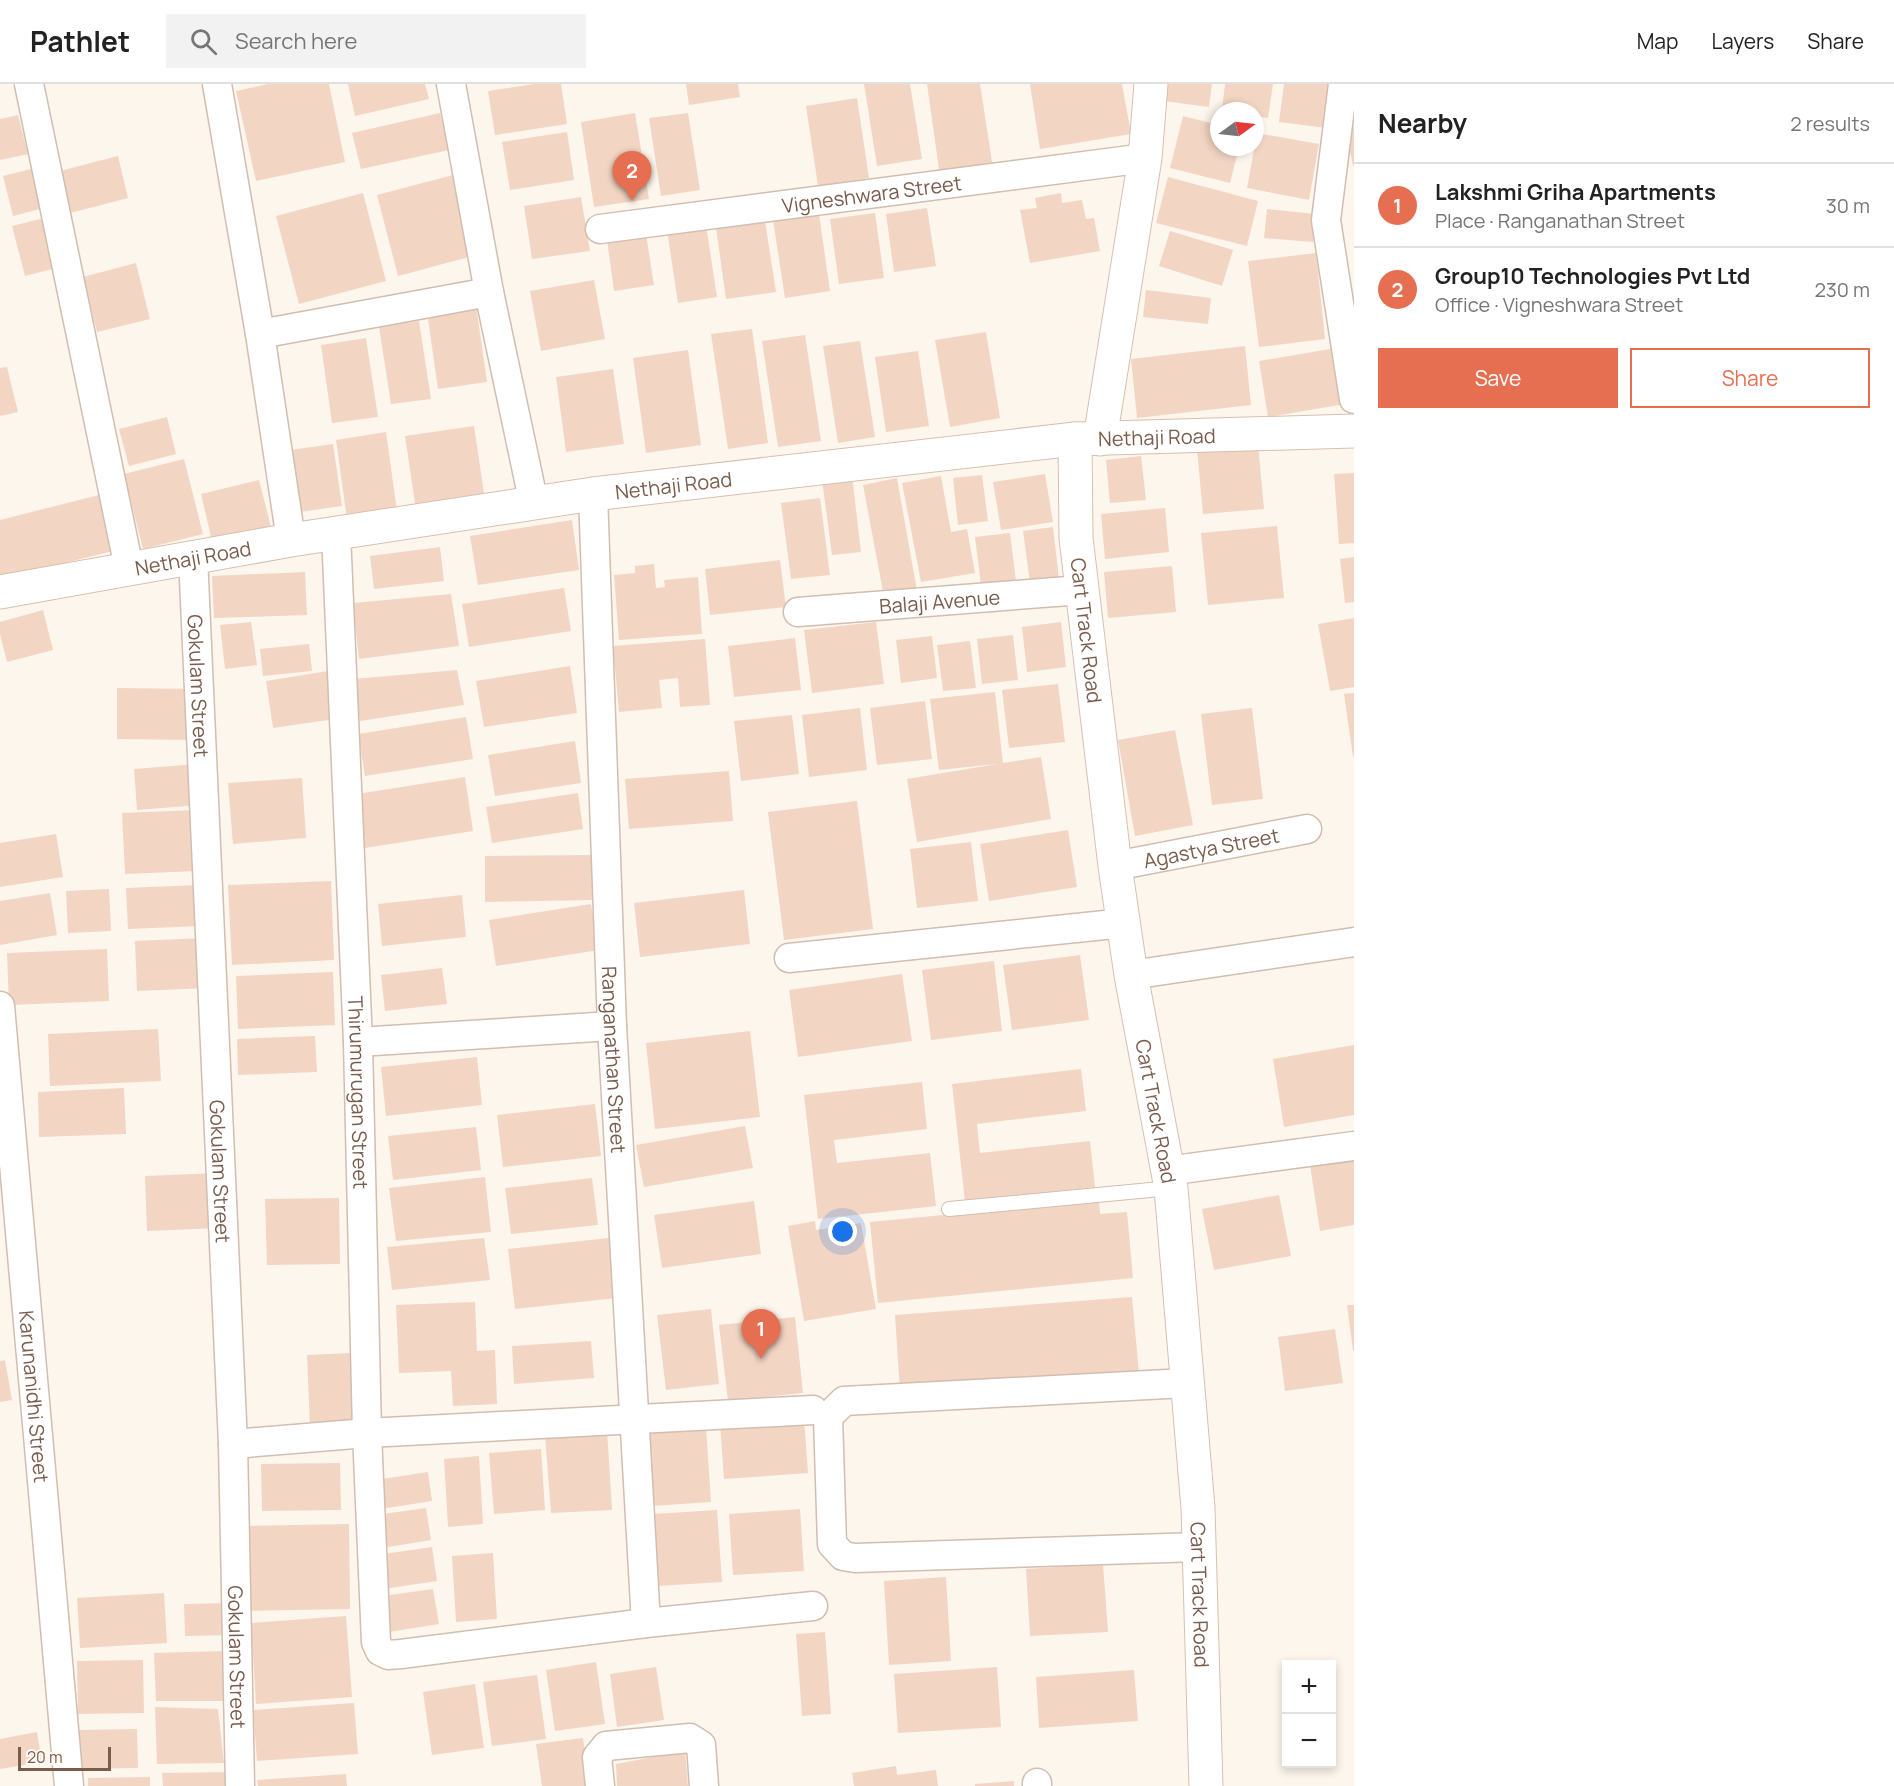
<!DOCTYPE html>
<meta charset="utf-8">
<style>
body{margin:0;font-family:Manrope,sans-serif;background:#f2f2f2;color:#222}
.controls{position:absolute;right:18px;bottom:18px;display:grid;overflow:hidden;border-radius:0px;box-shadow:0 3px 9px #0003}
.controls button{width:54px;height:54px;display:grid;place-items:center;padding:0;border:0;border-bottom:2px solid #e0e0e0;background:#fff;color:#222;font:30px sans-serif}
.compass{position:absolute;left:1210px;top:18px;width:54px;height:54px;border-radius:50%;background:#fff;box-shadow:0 3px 9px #0003;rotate:75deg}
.scale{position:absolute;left:18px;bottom:15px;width:93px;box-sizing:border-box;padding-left:6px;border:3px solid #7a5c4d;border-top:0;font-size:16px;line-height:21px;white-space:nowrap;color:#7a5c4d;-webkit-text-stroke:4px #fffaf3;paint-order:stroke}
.you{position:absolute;left:843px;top:1148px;width:21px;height:21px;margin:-15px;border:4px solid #fff;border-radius:50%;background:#1a73e8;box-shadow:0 0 0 9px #1a73e833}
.badge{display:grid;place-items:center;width:39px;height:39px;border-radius:50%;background:#e76f51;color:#fff;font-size:20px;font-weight:700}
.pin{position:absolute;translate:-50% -50px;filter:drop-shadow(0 2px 3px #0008)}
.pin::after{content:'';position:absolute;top:32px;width:21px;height:18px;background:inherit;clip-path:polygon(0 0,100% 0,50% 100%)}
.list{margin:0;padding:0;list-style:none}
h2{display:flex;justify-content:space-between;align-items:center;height:78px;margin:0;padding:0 24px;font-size:26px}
h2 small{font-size:20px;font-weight:400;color:#767676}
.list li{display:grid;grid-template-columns:39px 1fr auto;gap:18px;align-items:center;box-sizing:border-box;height:84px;padding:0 24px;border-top:2px solid #e0e0e0}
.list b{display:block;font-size:22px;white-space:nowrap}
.list p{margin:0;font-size:20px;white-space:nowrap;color:#767676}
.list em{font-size:20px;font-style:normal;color:#767676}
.actions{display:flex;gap:12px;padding:18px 24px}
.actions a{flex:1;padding:14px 0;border:2px solid #e76f51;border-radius:0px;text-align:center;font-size:21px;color:#e76f51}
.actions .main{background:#e76f51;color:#fff}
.icon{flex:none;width:33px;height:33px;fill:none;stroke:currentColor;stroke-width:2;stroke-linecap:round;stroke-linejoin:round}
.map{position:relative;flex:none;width:1354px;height:1702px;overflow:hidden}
header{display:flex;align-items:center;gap:36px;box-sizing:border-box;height:84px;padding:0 30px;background:#fff;border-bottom:2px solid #e0e0e0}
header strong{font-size:28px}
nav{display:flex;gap:33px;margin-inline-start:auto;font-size:21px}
.search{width:420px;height:54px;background:#f2f2f2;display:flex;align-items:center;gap:15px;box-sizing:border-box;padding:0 21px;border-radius:0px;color:#767676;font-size:22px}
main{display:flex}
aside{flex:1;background:#fff}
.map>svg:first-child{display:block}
.building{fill:#f3d5c3}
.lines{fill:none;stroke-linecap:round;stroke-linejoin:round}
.lane-casing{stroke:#d1beb0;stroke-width:16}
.street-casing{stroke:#d1beb0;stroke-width:31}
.secondary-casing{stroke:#d6c0b0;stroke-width:35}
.lane{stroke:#fff;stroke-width:14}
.street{stroke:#fff;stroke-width:28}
.secondary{stroke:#fff;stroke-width:33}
.labels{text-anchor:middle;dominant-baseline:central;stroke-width:4.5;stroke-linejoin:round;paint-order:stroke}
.street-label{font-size:20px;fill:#7a5c4d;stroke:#fffaf3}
</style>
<header>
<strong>Pathlet</strong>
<div class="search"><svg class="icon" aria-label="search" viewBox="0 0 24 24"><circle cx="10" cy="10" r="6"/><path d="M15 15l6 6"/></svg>Search here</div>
<nav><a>Map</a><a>Layers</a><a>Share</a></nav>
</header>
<main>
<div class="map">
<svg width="1354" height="1702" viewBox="0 0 1354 1702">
<rect width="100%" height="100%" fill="#fdf6ec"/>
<path class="building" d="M 268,0 L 329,0 L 345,78 L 256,97 L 236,7 Z
M 348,0 L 425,0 L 429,15 L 355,32 Z
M 534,0 L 561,0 L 567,40 L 495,51 L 488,7 Z
M 686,0 L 738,0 L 740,13 L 689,21 Z
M 864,0 L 910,0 L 922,75 L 877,82 Z
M 927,0 L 980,0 L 993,84 L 940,92 Z
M 1030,0 L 1122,0 L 1131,50 L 1040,65 Z
M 1165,0 L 1212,0 L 1209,23 L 1163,17 Z
M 1225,0 L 1273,0 L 1268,34 L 1255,32 L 1255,27 L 1222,27 Z
M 1284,0 L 1332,0 L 1326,44 L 1279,38 Z
M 857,14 L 869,94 L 818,102 L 806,22 Z
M 440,29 L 449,66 L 361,85 L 352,49 Z
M 635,29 L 649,115 L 594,123 L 581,38 Z
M 688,29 L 700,106 L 661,112 L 649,34 Z
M 18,31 L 28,70 L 0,76 L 0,35 Z
M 1183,32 L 1219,41 L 1219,63 L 1239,63 L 1230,99 L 1170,84 Z
M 1354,43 L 1354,82 L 1353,82 L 1345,45 Z
M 567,48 L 574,96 L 510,106 L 502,58 Z
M 1257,49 L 1319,60 L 1309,116 L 1247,104 Z
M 118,72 L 128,114 L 70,129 L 60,87 Z
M 35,84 L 44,124 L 13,132 L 3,92 Z
M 453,91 L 473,172 L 398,192 L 377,111 Z
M 1168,93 L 1258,117 L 1247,162 L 1156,139 Z
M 363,109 L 386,197 L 299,220 L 276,132 Z
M 1061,109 L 1062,119 L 1082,116 L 1086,135 L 1094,134 L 1100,167 L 1030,179 L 1020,126 L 1037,124 L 1035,114 Z
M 581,113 L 590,167 L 532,175 L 524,122 Z
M 927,124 L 936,182 L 894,188 L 886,130 Z
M 1267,125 L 1315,130 L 1313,158 L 1264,154 Z
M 875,129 L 884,194 L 839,200 L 830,135 Z
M 819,130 L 830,207 L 785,214 L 773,136 Z
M 48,133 L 60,183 L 25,192 L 12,142 Z
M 765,137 L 776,208 L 726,215 L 716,144 Z
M 706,141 L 717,213 L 678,219 L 667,146 Z
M 1170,147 L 1233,166 L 1222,202 L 1159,182 Z
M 646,150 L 654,201 L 614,207 L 607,156 Z
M 1316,169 L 1325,255 L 1259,263 L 1248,177 Z
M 136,179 L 150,235 L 97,248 L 83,193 Z
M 594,196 L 605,255 L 541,267 L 530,207 Z
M 1146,206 L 1211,214 L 1208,240 L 1143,233 Z
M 476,221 L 487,298 L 438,305 L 427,228 Z
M 419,237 L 431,315 L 391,320 L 379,243 Z
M 752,245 L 768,359 L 728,365 L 711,250 Z
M 986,248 L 1000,334 L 950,343 L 935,256 Z
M 805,251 L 821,357 L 778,363 L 762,257 Z
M 366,254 L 378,333 L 332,339 L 321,261 Z
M 860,257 L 875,353 L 838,359 L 823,262 Z
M 1245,262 L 1251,321 L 1137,334 L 1131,275 Z
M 1336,264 L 1345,320 L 1268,333 L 1259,277 Z
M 688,266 L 701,361 L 646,369 L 633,274 Z
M 918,267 L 929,342 L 886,348 L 875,273 Z
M 7,283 L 18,328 L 0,332 L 0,284 Z
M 613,285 L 624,360 L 566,368 L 556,293 Z
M 167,333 L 176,370 L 129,382 L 119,345 Z
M 474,342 L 485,416 L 416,426 L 405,352 Z
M 386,348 L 397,427 L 347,435 L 336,356 Z
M 333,360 L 342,422 L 292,429 L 283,367 Z
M 1258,360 L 1264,425 L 1203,430 L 1197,366 Z
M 1141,372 L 1146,416 L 1110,419 L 1106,376 Z
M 184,375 L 203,450 L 143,465 L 124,390 Z
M 1354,389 L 1354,459 L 1339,460 L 1334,390 Z
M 1045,390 L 1053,438 L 1001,446 L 993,398 Z
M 982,391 L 988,437 L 958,441 L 953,394 Z
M 852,392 L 861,468 L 832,471 L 822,396 Z
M 941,392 L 951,448 L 967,445 L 975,489 L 921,498 L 902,399 Z
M 897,394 L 917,507 L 884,513 L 863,401 Z
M 259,396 L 271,443 L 212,457 L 201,410 Z
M 99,411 L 113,467 L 0,495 L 0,436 Z
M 820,414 L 830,491 L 791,495 L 781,419 Z
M 1165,424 L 1169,468 L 1105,475 L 1101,430 Z
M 572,436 L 579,486 L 478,501 L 470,452 Z
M 1277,442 L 1284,514 L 1208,521 L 1201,449 Z
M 1053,443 L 1059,495 L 1030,499 L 1023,447 Z
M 1010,449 L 1016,497 L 981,501 L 975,453 Z
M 440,463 L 444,497 L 374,505 L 370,472 Z
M 1354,473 L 1354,518 L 1345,519 L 1340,475 Z
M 780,476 L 786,523 L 710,531 L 705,485 Z
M 654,480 L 656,504 L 665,503 L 664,496 L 698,493 L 702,550 L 619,556 L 614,491 L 635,489 L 635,482 Z
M 1172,482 L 1176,528 L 1108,534 L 1104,488 Z
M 305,488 L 307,531 L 214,534 L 212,492 Z
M 564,504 L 571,547 L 469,563 L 462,520 Z
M 451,510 L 459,562 L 359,575 L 353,519 Z
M 43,526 L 53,566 L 7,578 L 0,550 L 0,538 Z
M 1354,534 L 1354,603 L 1330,607 L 1318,540 Z
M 251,538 L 257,581 L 225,585 L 220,541 Z
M 876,538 L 884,600 L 812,609 L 804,546 Z
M 1061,538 L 1066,583 L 1027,588 L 1022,543 Z
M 1013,551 L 1018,596 L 982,600 L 977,555 Z
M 932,552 L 937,594 L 901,599 L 896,556 Z
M 795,554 L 801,606 L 734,613 L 728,562 Z
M 705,555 L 710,621 L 680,623 L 678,594 L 659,596 L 662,624 L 619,628 L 613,562 Z
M 970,557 L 976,604 L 943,607 L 937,561 Z
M 309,560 L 312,587 L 263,592 L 260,565 Z
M 570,582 L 577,629 L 484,643 L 476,597 Z
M 457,586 L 464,621 L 360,637 L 354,595 Z
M 328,587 L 335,635 L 273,644 L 266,597 Z
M 1058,600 L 1065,658 L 1009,664 L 1002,606 Z
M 117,604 L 195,605 L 195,656 L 117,655 Z
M 995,608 L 1003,679 L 1041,673 L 1051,735 L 917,758 L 907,695 L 997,680 L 939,686 L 930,615 Z
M 1354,609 L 1354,672 L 1353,673 L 1344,610 Z
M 925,617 L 932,675 L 877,681 L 870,624 Z
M 860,624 L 867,686 L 809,693 L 802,631 Z
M 1252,624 L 1263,715 L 1212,721 L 1201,630 Z
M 792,631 L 799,690 L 741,697 L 734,637 Z
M 466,633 L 473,675 L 365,692 L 358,650 Z
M 1175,646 L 1193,741 L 1135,752 L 1118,656 Z
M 575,657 L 581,699 L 495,712 L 488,671 Z
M 197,680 L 200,721 L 137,726 L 134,685 Z
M 729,687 L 733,737 L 629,745 L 625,695 Z
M 465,693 L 473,747 L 365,764 L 357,710 Z
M 302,694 L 306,754 L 233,760 L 228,699 Z
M 578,709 L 583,745 L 492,759 L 486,723 Z
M 857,717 L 873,845 L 784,856 L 768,728 Z
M 195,726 L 197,787 L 125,790 L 122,729 Z
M 1068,746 L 1077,803 L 989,817 L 980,760 Z
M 56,750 L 63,793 L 0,803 L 0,759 Z
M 971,758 L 978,817 L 917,824 L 910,765 Z
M 592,771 L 593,816 L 485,818 L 485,772 Z
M 331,797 L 334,876 L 232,881 L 228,801 Z
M 199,801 L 201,842 L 128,845 L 126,804 Z
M 109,805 L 111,847 L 68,849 L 66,807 Z
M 744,806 L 750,860 L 640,873 L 634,819 Z
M 50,809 L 57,851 L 0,861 L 0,817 Z
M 462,811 L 466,853 L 382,862 L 378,820 Z
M 591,820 L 599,866 L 496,882 L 489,836 Z
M 206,854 L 208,904 L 137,907 L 135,857 Z
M 107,865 L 109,917 L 9,921 L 7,869 Z
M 1080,871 L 1089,936 L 1012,946 L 1003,881 Z
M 994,877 L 1002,947 L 931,956 L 922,886 Z
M 442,884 L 447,920 L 385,927 L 381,891 Z
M 333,888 L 335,941 L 238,945 L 236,892 Z
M 902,890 L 912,957 L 798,973 L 789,906 Z
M 158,945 L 161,997 L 50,1002 L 48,950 Z
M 750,947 L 760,1033 L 655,1045 L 646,959 Z
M 315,952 L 317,988 L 238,991 L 237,955 Z
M 1354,961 L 1354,1031 L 1284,1043 L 1273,975 Z
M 477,973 L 482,1021 L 386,1032 L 381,983 Z
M 1081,985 L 1086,1027 L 977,1040 L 980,1069 L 1090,1057 L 1095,1103 L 965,1118 L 952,1000 Z
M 922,998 L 927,1045 L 834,1056 L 837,1079 L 930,1069 L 936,1122 L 818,1135 L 804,1011 Z
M 124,1004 L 126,1050 L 39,1053 L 38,1008 Z
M 595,1020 L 601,1072 L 503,1083 L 497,1031 Z
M 745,1042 L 753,1084 L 644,1103 L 636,1061 Z
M 476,1043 L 481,1086 L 393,1096 L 388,1052 Z
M 1354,1075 L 1354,1141 L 1320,1147 L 1310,1081 Z
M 218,1089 L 221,1144 L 147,1147 L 145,1092 Z
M 485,1093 L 491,1148 L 396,1157 L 389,1104 Z
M 592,1094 L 598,1141 L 511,1150 L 505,1104 Z
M 1279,1111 L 1291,1172 L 1214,1186 L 1202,1125 Z
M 339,1114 L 340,1180 L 267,1181 L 265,1115 Z
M 1099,1116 L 1100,1130 L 1127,1128 L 1133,1194 L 878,1219 L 870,1138 Z
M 754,1117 L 761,1170 L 662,1184 L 654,1131 Z
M 815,1137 L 816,1146 L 861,1139 L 876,1225 L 804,1237 L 788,1142 Z
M 484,1154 L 490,1196 L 392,1206 L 387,1163 Z
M 609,1154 L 616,1214 L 515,1225 L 508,1165 Z
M 1132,1213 L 1139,1289 L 900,1307 L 895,1231 Z
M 475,1218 L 477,1267 L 495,1266 L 497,1320 L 453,1322 L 451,1287 L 399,1289 L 396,1221 Z
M 1347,1221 L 1354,1221 L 1354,1267 L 1353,1267 Z
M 711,1225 L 719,1300 L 666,1306 L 657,1231 Z
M 795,1233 L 803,1309 L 728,1317 L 719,1241 Z
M 1335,1245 L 1343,1299 L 1285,1307 L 1278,1253 Z
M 591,1257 L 594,1294 L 514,1300 L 512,1262 Z
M 351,1269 L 354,1341 L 310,1343 L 307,1271 Z
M 5,1276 L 12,1316 L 0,1318 L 0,1277 Z
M 804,1334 L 808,1389 L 724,1395 L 720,1339 Z
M 706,1343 L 711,1418 L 652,1422 L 647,1347 Z
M 607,1346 L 612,1426 L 551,1429 L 545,1351 Z
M 541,1365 L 545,1426 L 494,1430 L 489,1369 Z
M 479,1372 L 483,1440 L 448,1443 L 444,1375 Z
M 340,1379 L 341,1426 L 262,1427 L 261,1380 Z
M 428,1388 L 432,1417 L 381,1425 L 376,1396 Z
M 426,1424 L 431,1456 L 382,1464 L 376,1431 Z
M 800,1425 L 804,1487 L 733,1491 L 729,1430 Z
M 717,1426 L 722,1498 L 658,1502 L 653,1430 Z
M 349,1440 L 350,1525 L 247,1527 L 245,1442 Z
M 432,1463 L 437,1497 L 383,1505 L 377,1471 Z
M 493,1469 L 497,1535 L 456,1538 L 452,1472 Z
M 1103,1480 L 1108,1548 L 1030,1552 L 1026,1485 Z
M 946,1493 L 951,1577 L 889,1581 L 884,1497 Z
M 433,1505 L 439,1540 L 389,1548 L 383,1512 Z
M 164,1509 L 167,1559 L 80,1564 L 77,1514 Z
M 231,1519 L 232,1551 L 185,1552 L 184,1520 Z
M 346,1532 L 352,1613 L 256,1620 L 251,1539 Z
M 825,1548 L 831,1630 L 802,1632 L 796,1550 Z
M 224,1567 L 225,1617 L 156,1617 L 154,1569 Z
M 143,1576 L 144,1629 L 78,1630 L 77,1577 Z
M 596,1578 L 605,1640 L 555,1647 L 546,1586 Z
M 656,1583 L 664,1636 L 617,1643 L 610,1590 Z
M 997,1583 L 1001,1643 L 898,1649 L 894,1590 Z
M 1134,1586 L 1138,1637 L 1039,1644 L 1036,1593 Z
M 537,1591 L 546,1655 L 492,1662 L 483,1598 Z
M 475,1600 L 484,1664 L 432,1671 L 423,1608 Z
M 354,1619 L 358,1670 L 257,1677 L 253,1626 Z
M 155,1623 L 218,1625 L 224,1679 L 157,1680 Z
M 137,1645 L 138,1684 L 77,1685 L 77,1646 Z
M 37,1648 L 42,1678 L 0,1685 L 0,1655 Z
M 583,1654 L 590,1702 L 542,1702 L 536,1660 Z
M 685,1667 L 688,1702 L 617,1702 L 616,1680 Z
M 896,1682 L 897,1691 L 936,1686 L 938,1702 L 854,1702 L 852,1689 Z
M 233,1688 L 233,1702 L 163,1702 L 162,1689 Z
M 346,1690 L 347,1702 L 258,1702 L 257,1696 Z
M 150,1693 L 150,1702 L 88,1702 L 88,1694 Z
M 1014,1697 L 1014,1702 L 975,1702 L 975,1700 Z"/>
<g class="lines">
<defs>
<path id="lane" d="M 949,1125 L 1171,1104"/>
<g id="street">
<path d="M 29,0 L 129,484"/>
<path d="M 217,0 L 260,250 L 489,208"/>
<path d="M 451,0 L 489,208 L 534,420"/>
<path d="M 1343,0 L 1326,136 L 1354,315"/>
<path id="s1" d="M 600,145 L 1145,74"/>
<path d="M 260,250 L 291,456"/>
<path id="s2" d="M 593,410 L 612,942 L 646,1539"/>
<path id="s3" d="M 336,449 L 358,958 L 367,1349 L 376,1558 L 380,1567 L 388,1571 L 401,1570 L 646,1539 L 813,1522"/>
<path id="s4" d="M 193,473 L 233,1360 L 240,1702"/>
<path id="s5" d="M 798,528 L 1081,506"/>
<path id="s6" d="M 1115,782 L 1307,745"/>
<path d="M 789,874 L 1124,839"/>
<path d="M 1131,891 L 1354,858"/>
<path id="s7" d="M 0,922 L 69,1702"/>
<path d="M 358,958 L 612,942"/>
<path d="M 1167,1087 L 1354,1062"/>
<path d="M 1186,1299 L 844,1317 L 828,1333 L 832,1460 L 843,1472 L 855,1474 L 1199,1463"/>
<path d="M 233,1360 L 367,1349 L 813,1326"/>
<path d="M 1037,1699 L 1037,1702"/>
<path d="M 600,1702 L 597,1673 L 606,1662 L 690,1654 L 701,1661 L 704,1702"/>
</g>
<g id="secondary">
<path id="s8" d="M 1075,355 L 1076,454 L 1115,782 L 1131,891 L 1171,1104 L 1198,1424 L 1206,1702"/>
<path d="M 1100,355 L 1145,74 L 1151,0"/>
<path id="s9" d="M 0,508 L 291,456 L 593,410 L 1075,355 L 1354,347"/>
</g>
</defs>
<use href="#lane" class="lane-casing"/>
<use href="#street" class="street-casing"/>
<use href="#secondary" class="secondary-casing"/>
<use href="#lane" class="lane"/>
<use href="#street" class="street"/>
<use href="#secondary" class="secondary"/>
</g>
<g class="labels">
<g class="street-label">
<text stroke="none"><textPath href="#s1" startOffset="274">Vigneshwara Street</textPath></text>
<text stroke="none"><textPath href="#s9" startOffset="1168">Nethaji Road</textPath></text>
<text stroke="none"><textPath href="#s9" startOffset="682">Nethaji Road</textPath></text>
<text stroke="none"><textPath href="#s9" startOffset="196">Nethaji Road</textPath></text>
<text stroke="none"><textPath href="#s5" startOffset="142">Balaji Avenue</textPath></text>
<text stroke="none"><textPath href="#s8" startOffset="192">Cart Track Road</textPath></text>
<text stroke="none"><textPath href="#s4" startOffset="129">Gokulam Street</textPath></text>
<text stroke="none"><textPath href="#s6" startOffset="98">Agastya Street</textPath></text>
<text stroke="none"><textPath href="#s2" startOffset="566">Ranganathan Street</textPath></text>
<text stroke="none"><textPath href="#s3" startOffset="560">Thirumurugan Street</textPath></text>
<text stroke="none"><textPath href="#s8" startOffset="678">Cart Track Road</textPath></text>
<text stroke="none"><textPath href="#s4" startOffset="615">Gokulam Street</textPath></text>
<text stroke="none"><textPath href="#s7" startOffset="392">Karunanidhi Street</textPath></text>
<text stroke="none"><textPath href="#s8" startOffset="1164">Cart Track Road</textPath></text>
<text stroke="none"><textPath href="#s4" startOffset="1101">Gokulam Street</textPath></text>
</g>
</g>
</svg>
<div class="controls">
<button>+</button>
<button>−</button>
</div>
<svg class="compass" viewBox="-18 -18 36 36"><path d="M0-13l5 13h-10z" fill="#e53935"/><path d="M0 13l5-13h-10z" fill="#767676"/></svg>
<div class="scale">20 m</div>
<div class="you"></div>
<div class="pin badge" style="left:761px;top:1275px">1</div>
<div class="pin badge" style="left:632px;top:117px">2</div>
</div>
<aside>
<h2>Nearby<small>2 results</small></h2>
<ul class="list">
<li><span class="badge">1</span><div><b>Lakshmi Griha Apartments</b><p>Place · Ranganathan Street</p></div><em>30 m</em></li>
<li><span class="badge">2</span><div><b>Group10 Technologies Pvt Ltd</b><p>Office · Vigneshwara Street</p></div><em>230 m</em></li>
</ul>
<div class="actions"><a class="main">Save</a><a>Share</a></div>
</aside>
</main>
